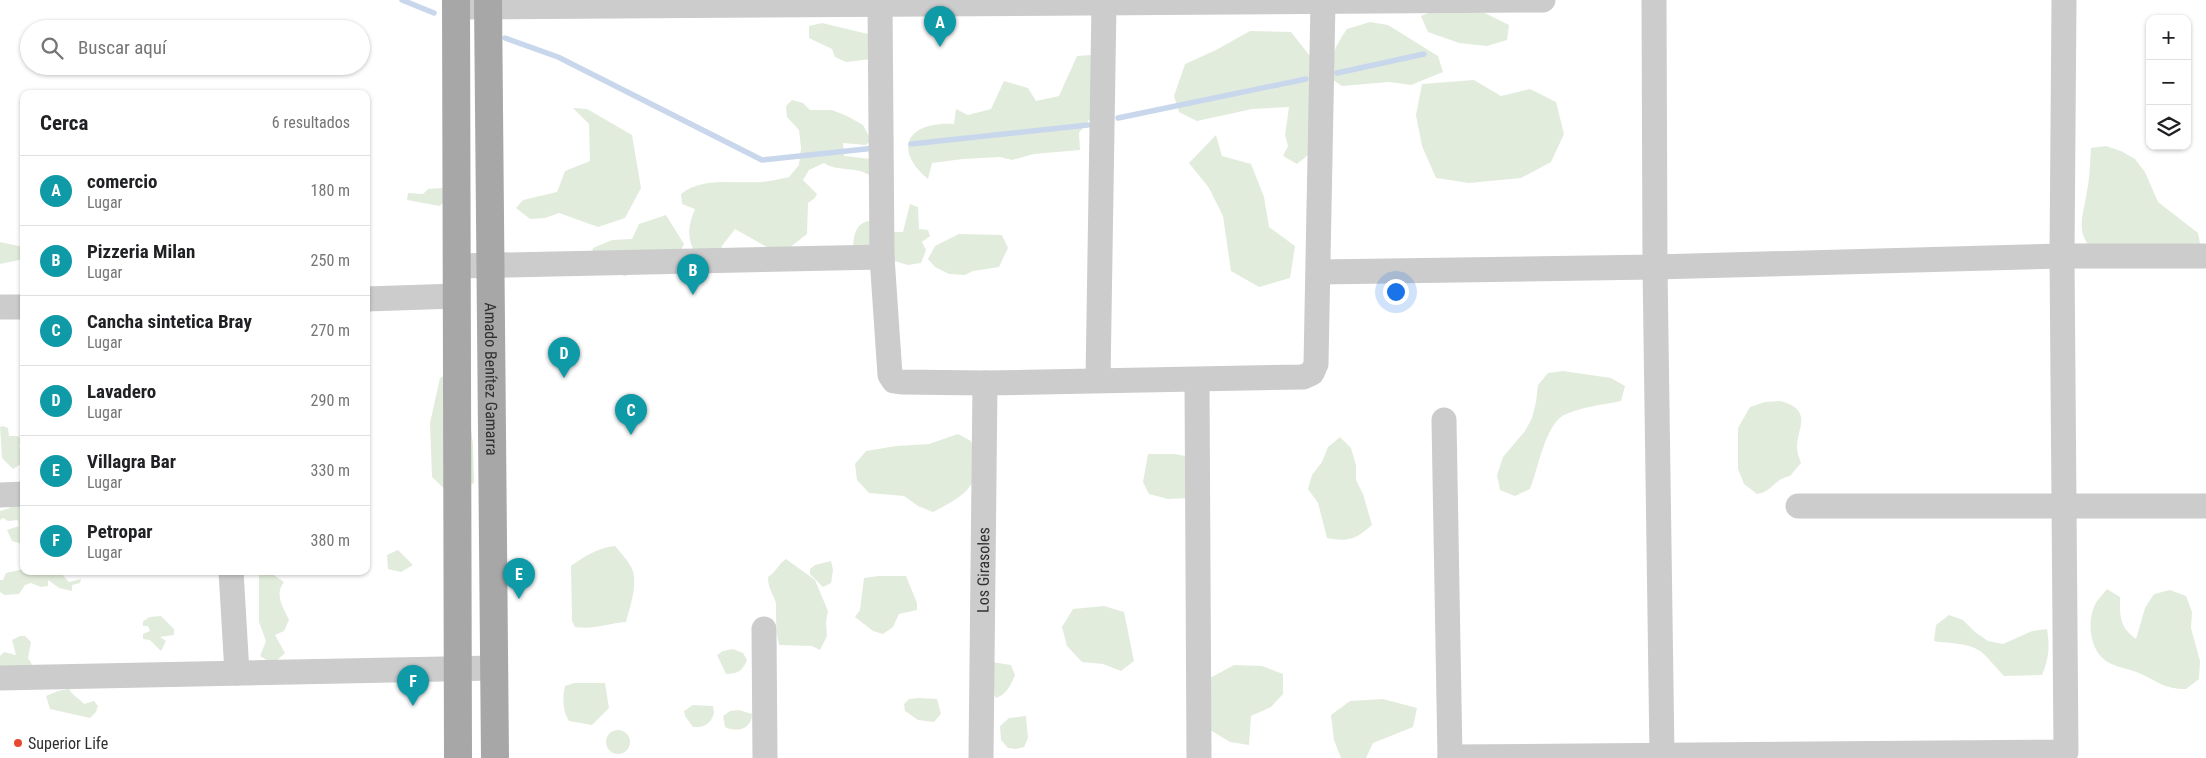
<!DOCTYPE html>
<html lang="es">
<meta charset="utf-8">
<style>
body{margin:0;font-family:"Roboto Condensed",sans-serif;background:#f2f2f2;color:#202124}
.controls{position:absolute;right:15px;top:15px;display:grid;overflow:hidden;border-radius:10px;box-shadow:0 1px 4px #0004}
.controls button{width:45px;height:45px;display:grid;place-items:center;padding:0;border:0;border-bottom:1px solid #e0e0e0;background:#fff;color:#202124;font:25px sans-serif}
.you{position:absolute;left:1395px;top:291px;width:18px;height:18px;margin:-12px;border:4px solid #fff;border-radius:50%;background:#1a73e8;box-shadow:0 0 0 8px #1a73e833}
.badge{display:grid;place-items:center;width:32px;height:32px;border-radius:50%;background:#e7482f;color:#fff;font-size:16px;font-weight:700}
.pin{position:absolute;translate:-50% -41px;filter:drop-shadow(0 1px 2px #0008)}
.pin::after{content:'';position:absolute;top:26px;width:18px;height:15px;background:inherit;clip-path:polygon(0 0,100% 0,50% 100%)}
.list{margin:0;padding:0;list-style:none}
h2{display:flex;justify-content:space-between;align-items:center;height:65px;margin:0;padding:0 20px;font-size:21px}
h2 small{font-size:16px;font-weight:400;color:#757577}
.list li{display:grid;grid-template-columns:32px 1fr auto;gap:15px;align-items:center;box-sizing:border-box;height:70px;padding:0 20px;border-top:1px solid #e0e0e0}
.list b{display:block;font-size:19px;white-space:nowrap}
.list p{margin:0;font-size:16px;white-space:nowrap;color:#757577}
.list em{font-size:16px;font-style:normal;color:#757577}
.icon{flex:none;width:28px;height:28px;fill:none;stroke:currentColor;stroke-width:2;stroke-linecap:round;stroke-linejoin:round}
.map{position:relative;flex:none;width:2206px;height:758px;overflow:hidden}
.search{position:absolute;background:#fff;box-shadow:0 1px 4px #0004;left:20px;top:20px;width:350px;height:55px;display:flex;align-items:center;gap:12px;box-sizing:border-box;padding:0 18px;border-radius:28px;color:#757577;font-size:19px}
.panel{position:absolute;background:#fff;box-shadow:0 1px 4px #0004;left:20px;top:90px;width:350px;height:485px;border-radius:10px}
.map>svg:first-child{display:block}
.green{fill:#e2ecdc}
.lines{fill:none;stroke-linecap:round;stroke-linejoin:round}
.stream{stroke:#c8d7ec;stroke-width:5.5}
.minor{stroke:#ccc;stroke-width:25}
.major{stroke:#a7a7a7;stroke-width:28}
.poi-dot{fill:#e7482f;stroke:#fff;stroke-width:2}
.labels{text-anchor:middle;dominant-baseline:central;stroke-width:5;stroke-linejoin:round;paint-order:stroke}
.street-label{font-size:16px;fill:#2f2f2f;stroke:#fff}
.poi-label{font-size:16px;fill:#2f2f2f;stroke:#fff;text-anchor:start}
</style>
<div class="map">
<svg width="2206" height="758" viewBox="0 0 2206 758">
<rect width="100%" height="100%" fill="#fff"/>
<path class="green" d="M 1440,8 L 1485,13 L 1509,25 L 1507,40 L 1487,46 L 1459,43 L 1428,32 L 1421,16 Z
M 1370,22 L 1388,25 L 1438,56 L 1443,72 L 1411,85 L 1389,82 L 1342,86 L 1333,80 C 1330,56 1334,48 1347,29 Z
M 822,23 L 868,34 L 872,59 L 846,62 L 835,57 L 832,49 L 809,38 L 809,26 Z
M 1250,31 L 1291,32 L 1310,56 L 1313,151 L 1297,164 L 1283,156 L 1288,146 L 1285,135 L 1289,107 L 1252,109 L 1197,121 L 1179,112 L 1174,96 L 1185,64 L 1216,50 Z
M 1091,55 L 1095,112 L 1079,133 L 1080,150 L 1034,154 L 1012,160 L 1000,157 L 963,159 L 932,163 L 928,179 C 891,148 909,121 954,124 L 956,109 L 968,115 L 991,109 L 1004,81 L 1028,88 L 1036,101 L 1059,96 L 1077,56 Z
M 1474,80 L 1501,96 L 1530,89 L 1556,102 L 1564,134 L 1551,162 L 1521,178 L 1469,183 L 1436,178 L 1422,146 L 1416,115 L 1422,84 Z
M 792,100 L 803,103 L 810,110 L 832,110 L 847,116 L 863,125 L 871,140 L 866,145 L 843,143 L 844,156 L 871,159 L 871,176 C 856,166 838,172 824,163 L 809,170 L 803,180 L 817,194 L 815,198 L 808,203 L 807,234 L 789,248 L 772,250 L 735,229 L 722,246 L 717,267 L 702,267 C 690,243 684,236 695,209 L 682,204 L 681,194 C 703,176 735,184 762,182 C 771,181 780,179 789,177 L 799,165 L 801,148 L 799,130 L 787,117 L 786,106 Z
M 573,108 L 587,109 L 632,135 L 641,188 L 625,218 L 598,227 L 559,213 L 545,218 L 530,219 L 516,208 L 523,200 L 557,192 L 565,171 L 590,161 L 589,124 Z
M 1216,135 L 1222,156 L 1251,164 L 1264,197 L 1269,227 L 1295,246 L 1290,278 L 1259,287 L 1231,271 L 1223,216 L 1209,188 L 1189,163 Z
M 2106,146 L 2121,151 L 2135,159 L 2145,172 L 2158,202 L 2198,233 L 2201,248 L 2095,254 C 2074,230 2083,219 2087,191 C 2090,177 2090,162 2091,148 Z
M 443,188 L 448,196 L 440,206 L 407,200 L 408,193 L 423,194 L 428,189 Z
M 910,204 L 918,207 L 919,229 L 928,230 L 930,236 L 922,242 L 926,250 L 921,263 L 908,265 L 853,249 C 854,229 858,219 879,221 L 885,232 L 903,232 Z
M 666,215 L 684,244 L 673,266 L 640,271 L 625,276 L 599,269 L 591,255 L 593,248 L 612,240 L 632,239 L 639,224 Z
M 959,234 L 1002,235 L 1008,248 L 999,267 L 973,271 L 965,275 L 949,274 L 935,267 L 928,259 L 935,246 Z
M 0,242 L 24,247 L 24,259 L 0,264 Z
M 462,364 L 473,444 L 474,483 L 452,496 L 432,477 L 430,423 L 440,378 Z
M 1563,371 L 1611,378 L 1625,386 L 1621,401 C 1602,405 1581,407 1564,415 C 1545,425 1538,470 1530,489 L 1515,496 L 1500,490 L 1497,475 L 1503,457 L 1525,431 L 1532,418 L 1536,402 L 1538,385 L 1548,373 Z
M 1780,401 C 1814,410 1797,428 1797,447 C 1797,452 1799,458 1801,463 L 1790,476 C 1774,479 1772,492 1757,494 L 1744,484 L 1738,469 L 1738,428 L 1750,407 L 1765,402 Z
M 3,426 L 8,428 L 9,436 L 17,436 L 21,438 L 23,443 L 19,445 L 24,462 L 13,469 L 2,458 L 0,427 Z
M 958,434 L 971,441 C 984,484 969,493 933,512 L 918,506 L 904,496 L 869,493 L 857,480 L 855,464 L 866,451 L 896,446 L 929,444 Z
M 1340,437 L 1351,448 L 1356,465 L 1356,480 L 1363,494 L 1372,525 C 1356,539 1349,542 1327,538 L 1318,503 L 1308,489 L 1312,475 L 1322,462 L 1328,447 Z
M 1148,454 L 1175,454 L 1190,457 L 1190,498 L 1168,499 L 1149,494 L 1143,482 Z
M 24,498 L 24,542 L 19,543 L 12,541 L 7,530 L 19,526 L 18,520 L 8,521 L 3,518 L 0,520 L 0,511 L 10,508 L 8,503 Z
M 615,546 C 620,552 626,558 630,565 C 640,580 630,606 626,622 C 609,623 593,630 575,627 L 572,621 L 571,566 C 585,556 599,547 615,546 Z
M 398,550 L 413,565 L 401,572 L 388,569 L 387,555 Z
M 786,559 L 815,580 L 828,611 L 826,622 L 827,636 L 820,650 L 812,646 L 779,645 C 776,631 776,618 776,604 C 775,596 768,591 768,577 C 776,572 779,563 786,559 Z
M 831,561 L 833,570 L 831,583 L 823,587 L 810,574 L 810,569 L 815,565 Z
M 24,569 L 24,571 L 59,571 L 69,582 L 81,579 L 80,583 L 72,585 L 72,591 L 59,588 L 48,580 L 48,586 L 41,587 L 31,583 L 25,585 L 19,594 L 4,595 L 0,592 L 0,580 L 3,580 L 6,573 Z
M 259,571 L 268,571 L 284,582 C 274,595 283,606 289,620 L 284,631 L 275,635 L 285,653 L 273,664 L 260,656 L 266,641 L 259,622 Z
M 878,576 L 906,576 L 917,603 L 917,610 L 899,614 L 893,627 L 883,634 L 873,631 L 855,617 L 860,610 L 864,578 Z
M 2107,589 L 2120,597 C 2120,617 2119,626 2136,639 L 2145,608 L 2154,594 L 2170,590 L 2186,596 L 2192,612 L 2191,628 L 2200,661 L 2199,679 L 2186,689 C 2164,689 2159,682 2139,673 C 2129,669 2115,667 2106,661 C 2089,650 2086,618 2097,601 C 2100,597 2104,593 2107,589 Z
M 1104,606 L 1124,612 L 1134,661 L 1121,671 L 1103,664 L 1082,662 L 1067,646 L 1062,627 L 1073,609 Z
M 1949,615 L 1963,620 L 1975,632 L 1988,641 L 2003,644 L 2032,631 L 2047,629 C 2050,646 2049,658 2042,675 L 2004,676 C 1997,669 1986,655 1980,651 C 1966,642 1949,644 1934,641 L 1936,625 Z
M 161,616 L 174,629 L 174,635 L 160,637 L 166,641 L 161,651 L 150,640 L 143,639 L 143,634 L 150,631 L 148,626 L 143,626 L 143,621 L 150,617 Z
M 20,636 L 25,636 L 31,642 L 28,658 L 33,666 L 0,672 L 0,656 L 4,652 L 16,655 L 12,640 Z
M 733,649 L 743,653 L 747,660 C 743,671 737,674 726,674 L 717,655 L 723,651 Z
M 992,662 L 1011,665 L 1015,675 C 1011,685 1007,694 996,698 L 992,691 Z
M 1234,665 L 1262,666 L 1283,674 L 1283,694 L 1271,707 L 1251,716 L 1249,745 L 1230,742 L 1207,728 L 1210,678 Z
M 574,683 L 605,683 L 609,708 L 592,725 L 569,721 C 563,712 562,697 565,686 Z
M 69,689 C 73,696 79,698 84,704 L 94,701 L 98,706 L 96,712 L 90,718 L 50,709 L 46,696 L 58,691 Z
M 919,698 L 937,699 L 941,714 L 934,722 L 918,720 L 905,711 L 904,704 L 909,699 Z
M 1383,699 L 1417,708 L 1413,727 L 1373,743 L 1366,758 L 1341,758 L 1334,740 L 1331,715 L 1350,701 Z
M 693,705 L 713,706 L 714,713 C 711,724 704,728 693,727 L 685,716 L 684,711 Z
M 739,710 L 752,714 C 752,729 737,733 725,727 L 723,716 L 730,711 Z
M 1026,716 L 1028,738 L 1024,747 L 1016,749 L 1008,748 L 1001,740 L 1000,726 L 1009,718 Z
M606 742a12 12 0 1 1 24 0a12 12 0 1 1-24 0Z"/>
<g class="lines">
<path class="stream" d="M 402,0 L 434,13
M 505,38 L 558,57 L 762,160 L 875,148
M 1337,73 L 1424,54
M 1118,118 L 1306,79
M 911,144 L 1088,125"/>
<g class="minor">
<path d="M 1654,0 L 1655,267 L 1662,755"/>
<path d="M 880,4 L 882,257 L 890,375 L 894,381 L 901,382 L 985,383 L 1303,377 L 1312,373 L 1316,364 L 1323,2"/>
<path d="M 457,7 L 1543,0"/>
<path d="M 457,266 L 882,257"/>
<path d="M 1319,272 L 1655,267 L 2062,256 L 2206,256"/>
<path d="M 366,299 L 457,296"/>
<path d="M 0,307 L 24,307"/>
<path d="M 1098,380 L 1104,3"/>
<path d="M 1197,380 L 1199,758"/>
<path d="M 1444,420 L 1450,758"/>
<path d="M 0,495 L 24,494"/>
<path d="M 1798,506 L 2206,506"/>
<path d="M 231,571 L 237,673"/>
<path d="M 764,629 L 765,758"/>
<path d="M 0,678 L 494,668"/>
<path d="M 1450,757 L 2066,752 L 2062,256 L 2064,0"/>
<path id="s1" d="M 981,758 L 985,383"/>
</g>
<g class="major">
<path d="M 456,0 L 458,758"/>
<path id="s2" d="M 488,0 L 495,758"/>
</g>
</g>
<circle class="poi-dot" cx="18" cy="743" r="5"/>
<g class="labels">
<g class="street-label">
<text stroke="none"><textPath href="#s2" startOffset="379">Amado Benítez Gamarra</textPath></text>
<text stroke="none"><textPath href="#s1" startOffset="188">Los Girasoles</textPath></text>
</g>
<g class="poi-label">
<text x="28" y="743">Superior Life</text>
</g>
</g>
</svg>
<div class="controls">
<button>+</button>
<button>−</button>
<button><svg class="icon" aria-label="layers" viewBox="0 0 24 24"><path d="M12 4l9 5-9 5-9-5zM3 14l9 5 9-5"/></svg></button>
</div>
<div class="you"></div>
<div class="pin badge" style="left:940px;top:47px;background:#0f9aa8">A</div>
<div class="pin badge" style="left:693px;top:295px;background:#0f9aa8">B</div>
<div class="pin badge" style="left:631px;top:435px;background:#0f9aa8">C</div>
<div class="pin badge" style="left:564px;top:378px;background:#0f9aa8">D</div>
<div class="pin badge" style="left:519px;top:599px;background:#0f9aa8">E</div>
<div class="pin badge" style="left:413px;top:706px;background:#0f9aa8">F</div>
<div class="search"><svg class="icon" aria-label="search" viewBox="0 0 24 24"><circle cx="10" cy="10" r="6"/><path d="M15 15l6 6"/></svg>Buscar aquí</div>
<section class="panel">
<h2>Cerca<small>6 resultados</small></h2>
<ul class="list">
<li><span class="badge" style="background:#0f9aa8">A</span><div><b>comercio</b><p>Lugar</p></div><em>180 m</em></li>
<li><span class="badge" style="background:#0f9aa8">B</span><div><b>Pizzeria Milan</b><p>Lugar</p></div><em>250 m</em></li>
<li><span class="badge" style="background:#0f9aa8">C</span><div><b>Cancha sintetica Bray</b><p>Lugar</p></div><em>270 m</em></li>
<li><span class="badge" style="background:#0f9aa8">D</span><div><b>Lavadero</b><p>Lugar</p></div><em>290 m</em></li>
<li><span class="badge" style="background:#0f9aa8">E</span><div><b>Villagra Bar</b><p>Lugar</p></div><em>330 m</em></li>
<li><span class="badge" style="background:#0f9aa8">F</span><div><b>Petropar</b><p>Lugar</p></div><em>380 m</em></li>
</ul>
</section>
</div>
